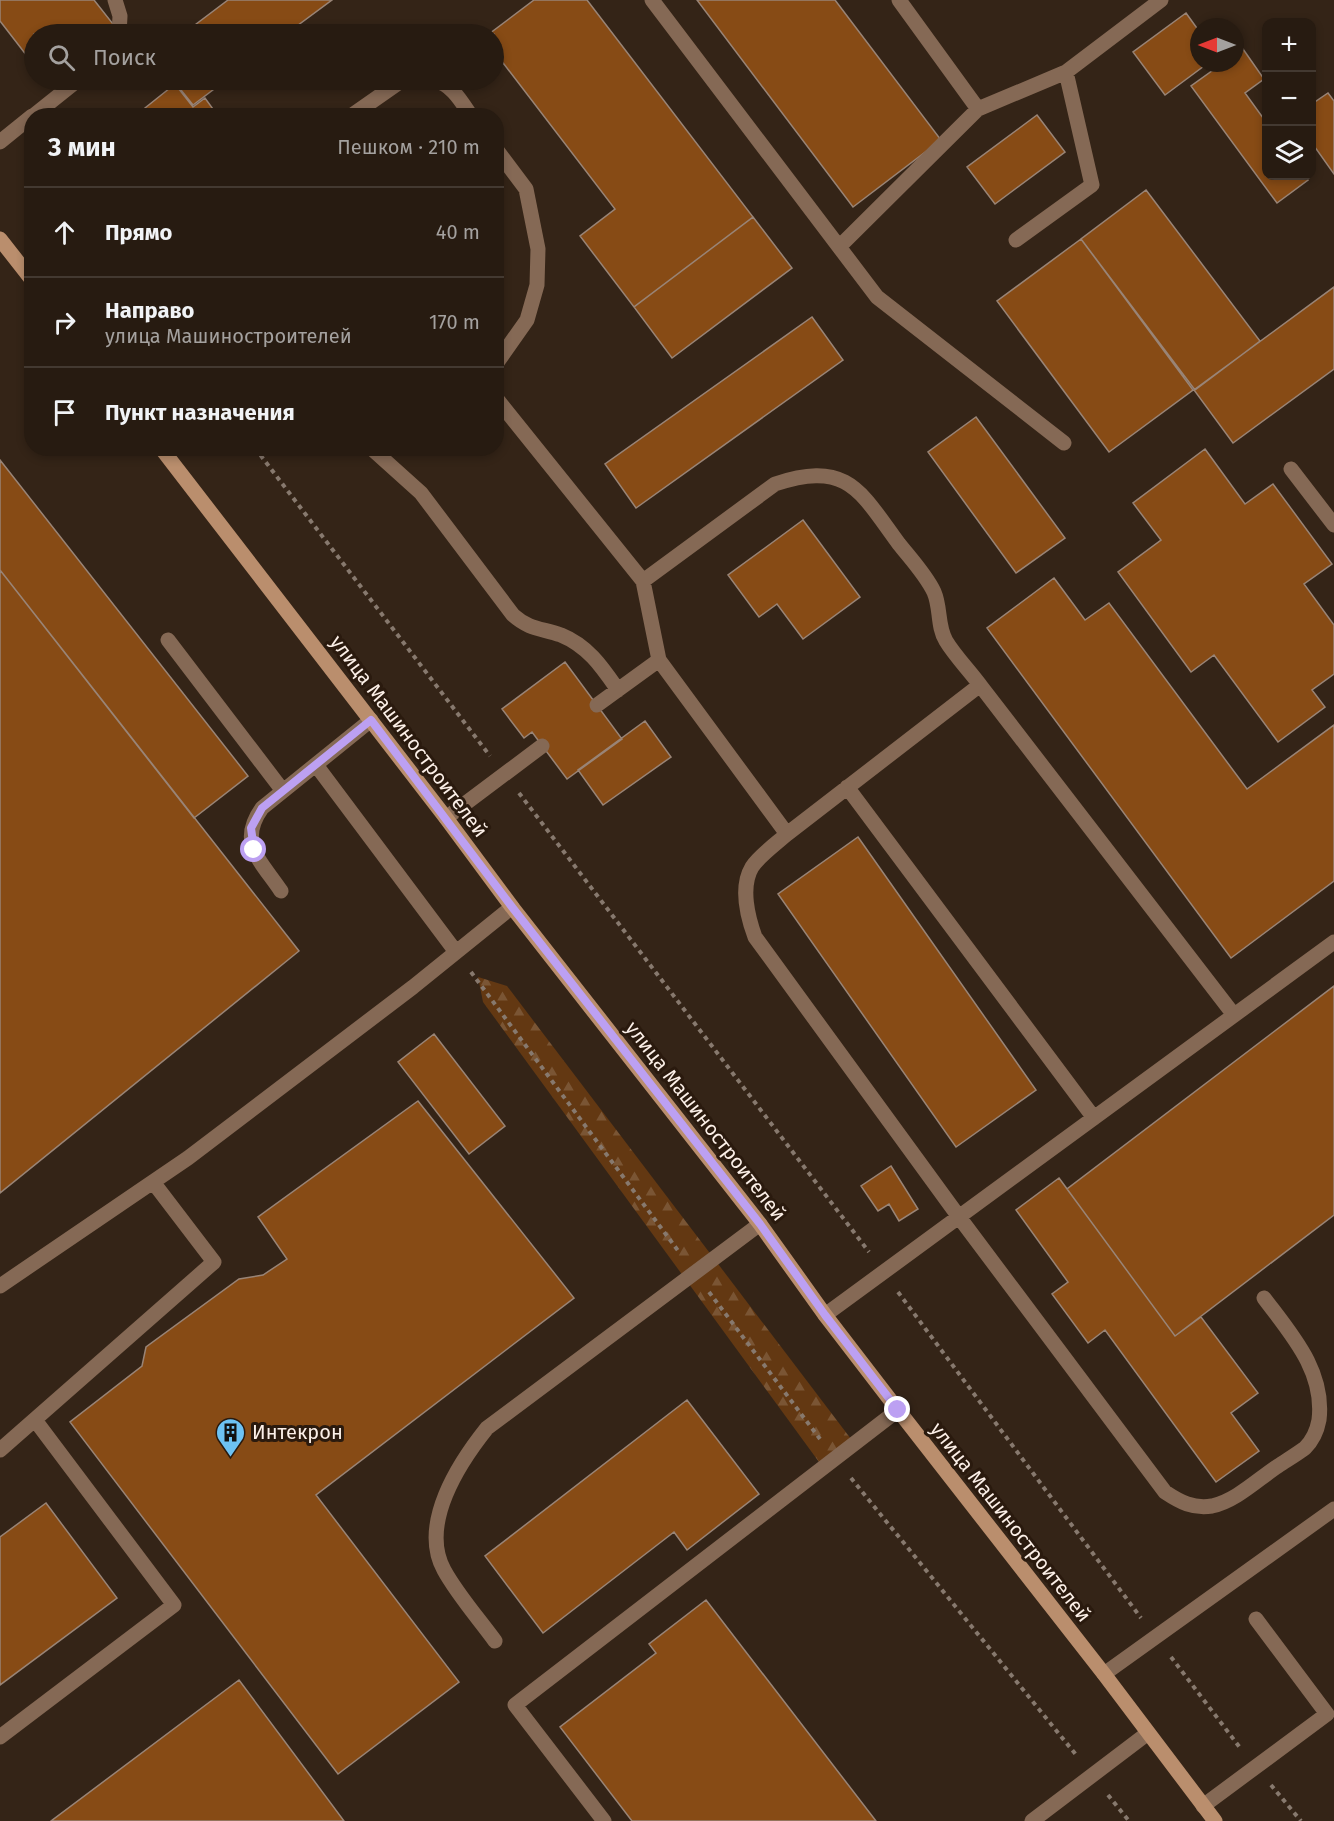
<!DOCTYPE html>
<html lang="ru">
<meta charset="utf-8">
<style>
body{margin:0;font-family:"Fira Sans",sans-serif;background:#33281f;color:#f1f3f6}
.controls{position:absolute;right:18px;top:18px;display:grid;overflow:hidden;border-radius:12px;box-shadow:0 3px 9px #0003}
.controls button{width:54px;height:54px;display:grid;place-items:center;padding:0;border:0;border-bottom:2px solid #433931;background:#271b11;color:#f1f3f6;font:30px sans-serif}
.compass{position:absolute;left:1190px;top:18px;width:54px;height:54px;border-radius:50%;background:#271b11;box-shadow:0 3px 9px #0003;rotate:270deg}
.stop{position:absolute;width:18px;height:18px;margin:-14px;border:4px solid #bca0f2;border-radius:50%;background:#fff}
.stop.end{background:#bca0f2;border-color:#fff;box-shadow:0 2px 6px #0008}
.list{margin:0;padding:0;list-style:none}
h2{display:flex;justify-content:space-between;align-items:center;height:78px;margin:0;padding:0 24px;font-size:26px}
h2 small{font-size:20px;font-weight:400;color:#a4a19f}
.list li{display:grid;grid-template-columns:39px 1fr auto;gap:18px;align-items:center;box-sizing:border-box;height:90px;padding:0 24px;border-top:2px solid #433931}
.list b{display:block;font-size:22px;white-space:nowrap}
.list p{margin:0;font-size:20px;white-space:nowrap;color:#a4a19f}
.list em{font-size:20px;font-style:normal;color:#a4a19f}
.icon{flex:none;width:33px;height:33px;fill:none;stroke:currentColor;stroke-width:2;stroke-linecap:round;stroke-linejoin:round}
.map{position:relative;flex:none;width:1334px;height:1821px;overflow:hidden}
.search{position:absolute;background:#271b11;box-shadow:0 3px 9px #0003;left:24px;top:24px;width:480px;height:66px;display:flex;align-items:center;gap:15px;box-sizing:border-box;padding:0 21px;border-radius:33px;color:#a4a19f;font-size:22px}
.panel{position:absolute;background:#271b11;box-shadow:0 3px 9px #0003;left:24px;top:108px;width:480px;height:348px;border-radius:24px}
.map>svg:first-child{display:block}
.forest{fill:url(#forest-firs)}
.building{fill:#874b15;stroke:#998476;stroke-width:1.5}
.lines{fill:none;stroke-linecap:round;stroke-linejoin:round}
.path{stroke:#87796e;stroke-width:4;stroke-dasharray:4.5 4.5;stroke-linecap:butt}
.service{stroke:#856955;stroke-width:15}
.secondary{stroke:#ba8e6d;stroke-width:15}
.route{stroke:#bca0f2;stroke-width:8}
.labels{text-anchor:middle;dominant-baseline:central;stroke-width:6;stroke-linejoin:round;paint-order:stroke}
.street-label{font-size:20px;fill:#fcf0e8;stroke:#2a1a0e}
.poi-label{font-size:20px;fill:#fcf0e8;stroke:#2a1a0e;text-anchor:start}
</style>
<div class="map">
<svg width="1334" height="1821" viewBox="0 0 1334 1821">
<defs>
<pattern id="forest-firs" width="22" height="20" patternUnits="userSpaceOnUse" patternTransform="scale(1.5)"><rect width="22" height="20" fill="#633812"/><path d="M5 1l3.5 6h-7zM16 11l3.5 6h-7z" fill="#7a5534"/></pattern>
</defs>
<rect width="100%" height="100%" fill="#342417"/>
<path class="forest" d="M 478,977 L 507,986 L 851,1439 L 819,1462 L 483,1002 Z"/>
<path class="building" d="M 0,0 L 94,0 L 113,24 L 99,34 L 34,34 L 34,65 L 0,21 Z
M 228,0 L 332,0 L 286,34 L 183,34 Z
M 534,0 L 587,0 L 753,217 L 634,307 L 580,236 L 615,209 L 494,51 L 494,34 L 489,34 Z
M 697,0 L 835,0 L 941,140 L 853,207 Z
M 1186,13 L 1199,31 L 1199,63 L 1208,63 L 1165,95 L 1133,52 Z
M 1243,49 L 1264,79 L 1245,93 L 1266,122 L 1266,176 L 1305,176 L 1308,180 L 1277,203 L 1191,86 L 1223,63 L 1235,63 L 1235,54 Z
M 173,80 L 226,80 L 193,105 Z
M 175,84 L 193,107 L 205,98 L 218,116 L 135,116 Z
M 1328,93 L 1334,101 L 1334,174 L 1312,143 L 1312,104 Z
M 1037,115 L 1065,152 L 995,204 L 967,167 Z
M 1146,190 L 1260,341 L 1195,390 L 1081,239 Z
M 753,217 L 792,268 L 672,358 L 634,307 Z
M 1081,239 L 1193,390 L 1109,452 L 997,301 Z
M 1334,287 L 1334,369 L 1233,443 L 1194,390 Z
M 812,317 L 843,360 L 636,508 L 605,464 Z
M 976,417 L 1065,538 L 1016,573 L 928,452 Z
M 1205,449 L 1245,504 L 1273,484 L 1332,564 L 1304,584 L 1334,625 L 1334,674 L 1312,690 L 1325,707 L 1278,742 L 1214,655 L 1191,672 L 1118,572 L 1161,540 L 1133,503 Z
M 0,460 L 248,776 L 194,818 L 0,570 Z
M 803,520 L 860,597 L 803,639 L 777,604 L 759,617 L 728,575 Z
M 0,570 L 299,951 L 0,1193 Z
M 1054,578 L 1085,620 L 1109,603 L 1247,789 L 1334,725 L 1334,881 L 1231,958 L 987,628 Z
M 565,662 L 622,739 L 567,779 L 532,732 L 524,738 L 502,709 Z
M 645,721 L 671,757 L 603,805 L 578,770 Z
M 858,837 L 1036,1090 L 956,1147 L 778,894 Z
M 1334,986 L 1334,1215 L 1175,1336 L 1067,1189 Z
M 434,1034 L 505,1126 L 469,1154 L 398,1062 Z
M 418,1101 L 574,1298 L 316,1495 L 459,1682 L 338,1774 L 70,1422 L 142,1366 L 146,1347 L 239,1279 L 263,1275 L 287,1259 L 258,1217 Z
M 891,1166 L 918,1209 L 899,1221 L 889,1204 L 878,1211 L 861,1186 Z
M 1059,1178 L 1175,1336 L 1201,1317 L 1258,1393 L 1231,1413 L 1259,1451 L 1216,1482 L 1105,1330 L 1088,1343 L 1052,1294 L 1068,1282 L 1016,1210 Z
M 687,1400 L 759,1494 L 687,1550 L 674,1532 L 543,1633 L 485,1556 Z
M 46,1503 L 117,1598 L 0,1685 L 0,1537 Z
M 706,1600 L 876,1821 L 632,1821 L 560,1727 L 656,1653 L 649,1644 Z
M 239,1680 L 344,1821 L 51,1821 Z"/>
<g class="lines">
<path class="path" d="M 255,448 L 490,756
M 519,793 L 869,1252
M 471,972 L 679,1252
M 709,1292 L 820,1439
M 898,1292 L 1141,1618
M 851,1478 L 1077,1756
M 1171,1657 L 1241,1749
M 1271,1785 L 1301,1821
M 1108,1795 L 1129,1821"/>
<path class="service" d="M 115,0 L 120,16 L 119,34
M 652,0 L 877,297 L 1064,443
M 899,0 L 978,109 L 1066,72 L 1161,0
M 433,80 C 452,84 461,101 471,116
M 33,116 L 78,80
M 351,116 L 401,81 L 406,80
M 0,142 L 32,116
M 496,149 L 526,189 L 538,249 L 537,285 L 527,320 L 496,364
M 1016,240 L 1092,185 L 1066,72
M 839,247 L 978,109
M 496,398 L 643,581
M 371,448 L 421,493 L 513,615 C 530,630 541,628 561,635 C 588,646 602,667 618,690
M 1291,469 L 1334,525
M 168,640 L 283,791
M 659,660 L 643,581 L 775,484 C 848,460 860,491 899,544 C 911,559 926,575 934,592 C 941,608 937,626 946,641 C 955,656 969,670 980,685
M 597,705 L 659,660 L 787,834 L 980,685 L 1234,1015
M 316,765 L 456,952
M 847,787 L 1094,1118
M 446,818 L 542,746
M 787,834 C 777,843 759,856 752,867 C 740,887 748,918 755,937 L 959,1217 L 1165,1492 C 1180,1502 1193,1509 1212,1506 C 1236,1501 1258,1479 1278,1466 C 1287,1460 1297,1454 1305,1448 C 1313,1440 1317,1431 1319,1420 C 1325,1371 1291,1334 1264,1298
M 281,891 C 261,861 237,843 262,808 L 371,720
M 0,1286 L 188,1158 L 413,987 L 512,907
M 825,1315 L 1334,942
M 0,1450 L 214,1262 L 153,1182
M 495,1641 C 479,1619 457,1594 444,1570 C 419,1524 459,1463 487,1428 L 760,1224
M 1104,1674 L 1334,1509
M 0,1737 L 174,1605 L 35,1420
M 1203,1806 L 1327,1714 L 1256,1619
M 604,1821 L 515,1705 L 898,1410
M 1032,1821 L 1148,1733"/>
<path class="secondary" d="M 0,239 L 32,280
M 161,448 L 446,818 L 512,907 L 760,1224 L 825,1315 L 898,1410 L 1104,1674 L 1215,1821"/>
</g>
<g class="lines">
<path class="route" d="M 254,850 L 251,828 L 262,808 L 371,720 L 512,907 L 760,1224 L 825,1315 L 898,1410"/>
</g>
<defs>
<symbol id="building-pin" viewBox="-11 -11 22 30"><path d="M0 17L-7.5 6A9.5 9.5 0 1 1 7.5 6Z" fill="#6dc2f3" stroke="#2a1a0e"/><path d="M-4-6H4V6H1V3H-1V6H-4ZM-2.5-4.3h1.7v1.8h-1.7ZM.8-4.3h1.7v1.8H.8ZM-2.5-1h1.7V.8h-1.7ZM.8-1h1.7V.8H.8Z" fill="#111"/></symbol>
</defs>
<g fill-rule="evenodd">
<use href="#building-pin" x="214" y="1416" width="33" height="45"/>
</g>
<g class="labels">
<g class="street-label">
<text transform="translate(409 736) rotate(53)">улица Машиностроителей</text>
<text transform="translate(706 1121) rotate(52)">улица Машиностроителей</text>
<text transform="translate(1011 1522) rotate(52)">улица Машиностроителей</text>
</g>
<g class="poi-label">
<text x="252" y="1432">Интекрон</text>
</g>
</g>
</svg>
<div class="controls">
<button>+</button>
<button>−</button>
<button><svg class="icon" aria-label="layers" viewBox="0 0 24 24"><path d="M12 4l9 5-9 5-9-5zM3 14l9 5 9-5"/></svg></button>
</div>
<svg class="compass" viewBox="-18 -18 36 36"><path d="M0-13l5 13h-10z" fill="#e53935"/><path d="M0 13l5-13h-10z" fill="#a4a19f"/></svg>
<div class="stop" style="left:254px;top:850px"></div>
<div class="stop end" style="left:898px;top:1410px"></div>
<div class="search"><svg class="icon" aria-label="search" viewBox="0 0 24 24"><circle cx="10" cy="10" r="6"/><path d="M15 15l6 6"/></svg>Поиск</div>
<section class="panel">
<h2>3 мин<small>Пешком · 210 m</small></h2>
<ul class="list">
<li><svg class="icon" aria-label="ahead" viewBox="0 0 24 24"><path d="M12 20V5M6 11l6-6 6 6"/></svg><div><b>Прямо</b></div><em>40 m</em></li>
<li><svg class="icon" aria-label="right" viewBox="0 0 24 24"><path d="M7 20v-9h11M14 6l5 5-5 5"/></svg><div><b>Направо</b><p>улица Машиностроителей</p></div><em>170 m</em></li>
<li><svg class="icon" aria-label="arrive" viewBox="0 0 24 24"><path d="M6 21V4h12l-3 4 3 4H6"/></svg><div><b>Пункт назначения</b></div></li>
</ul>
</section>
</div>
